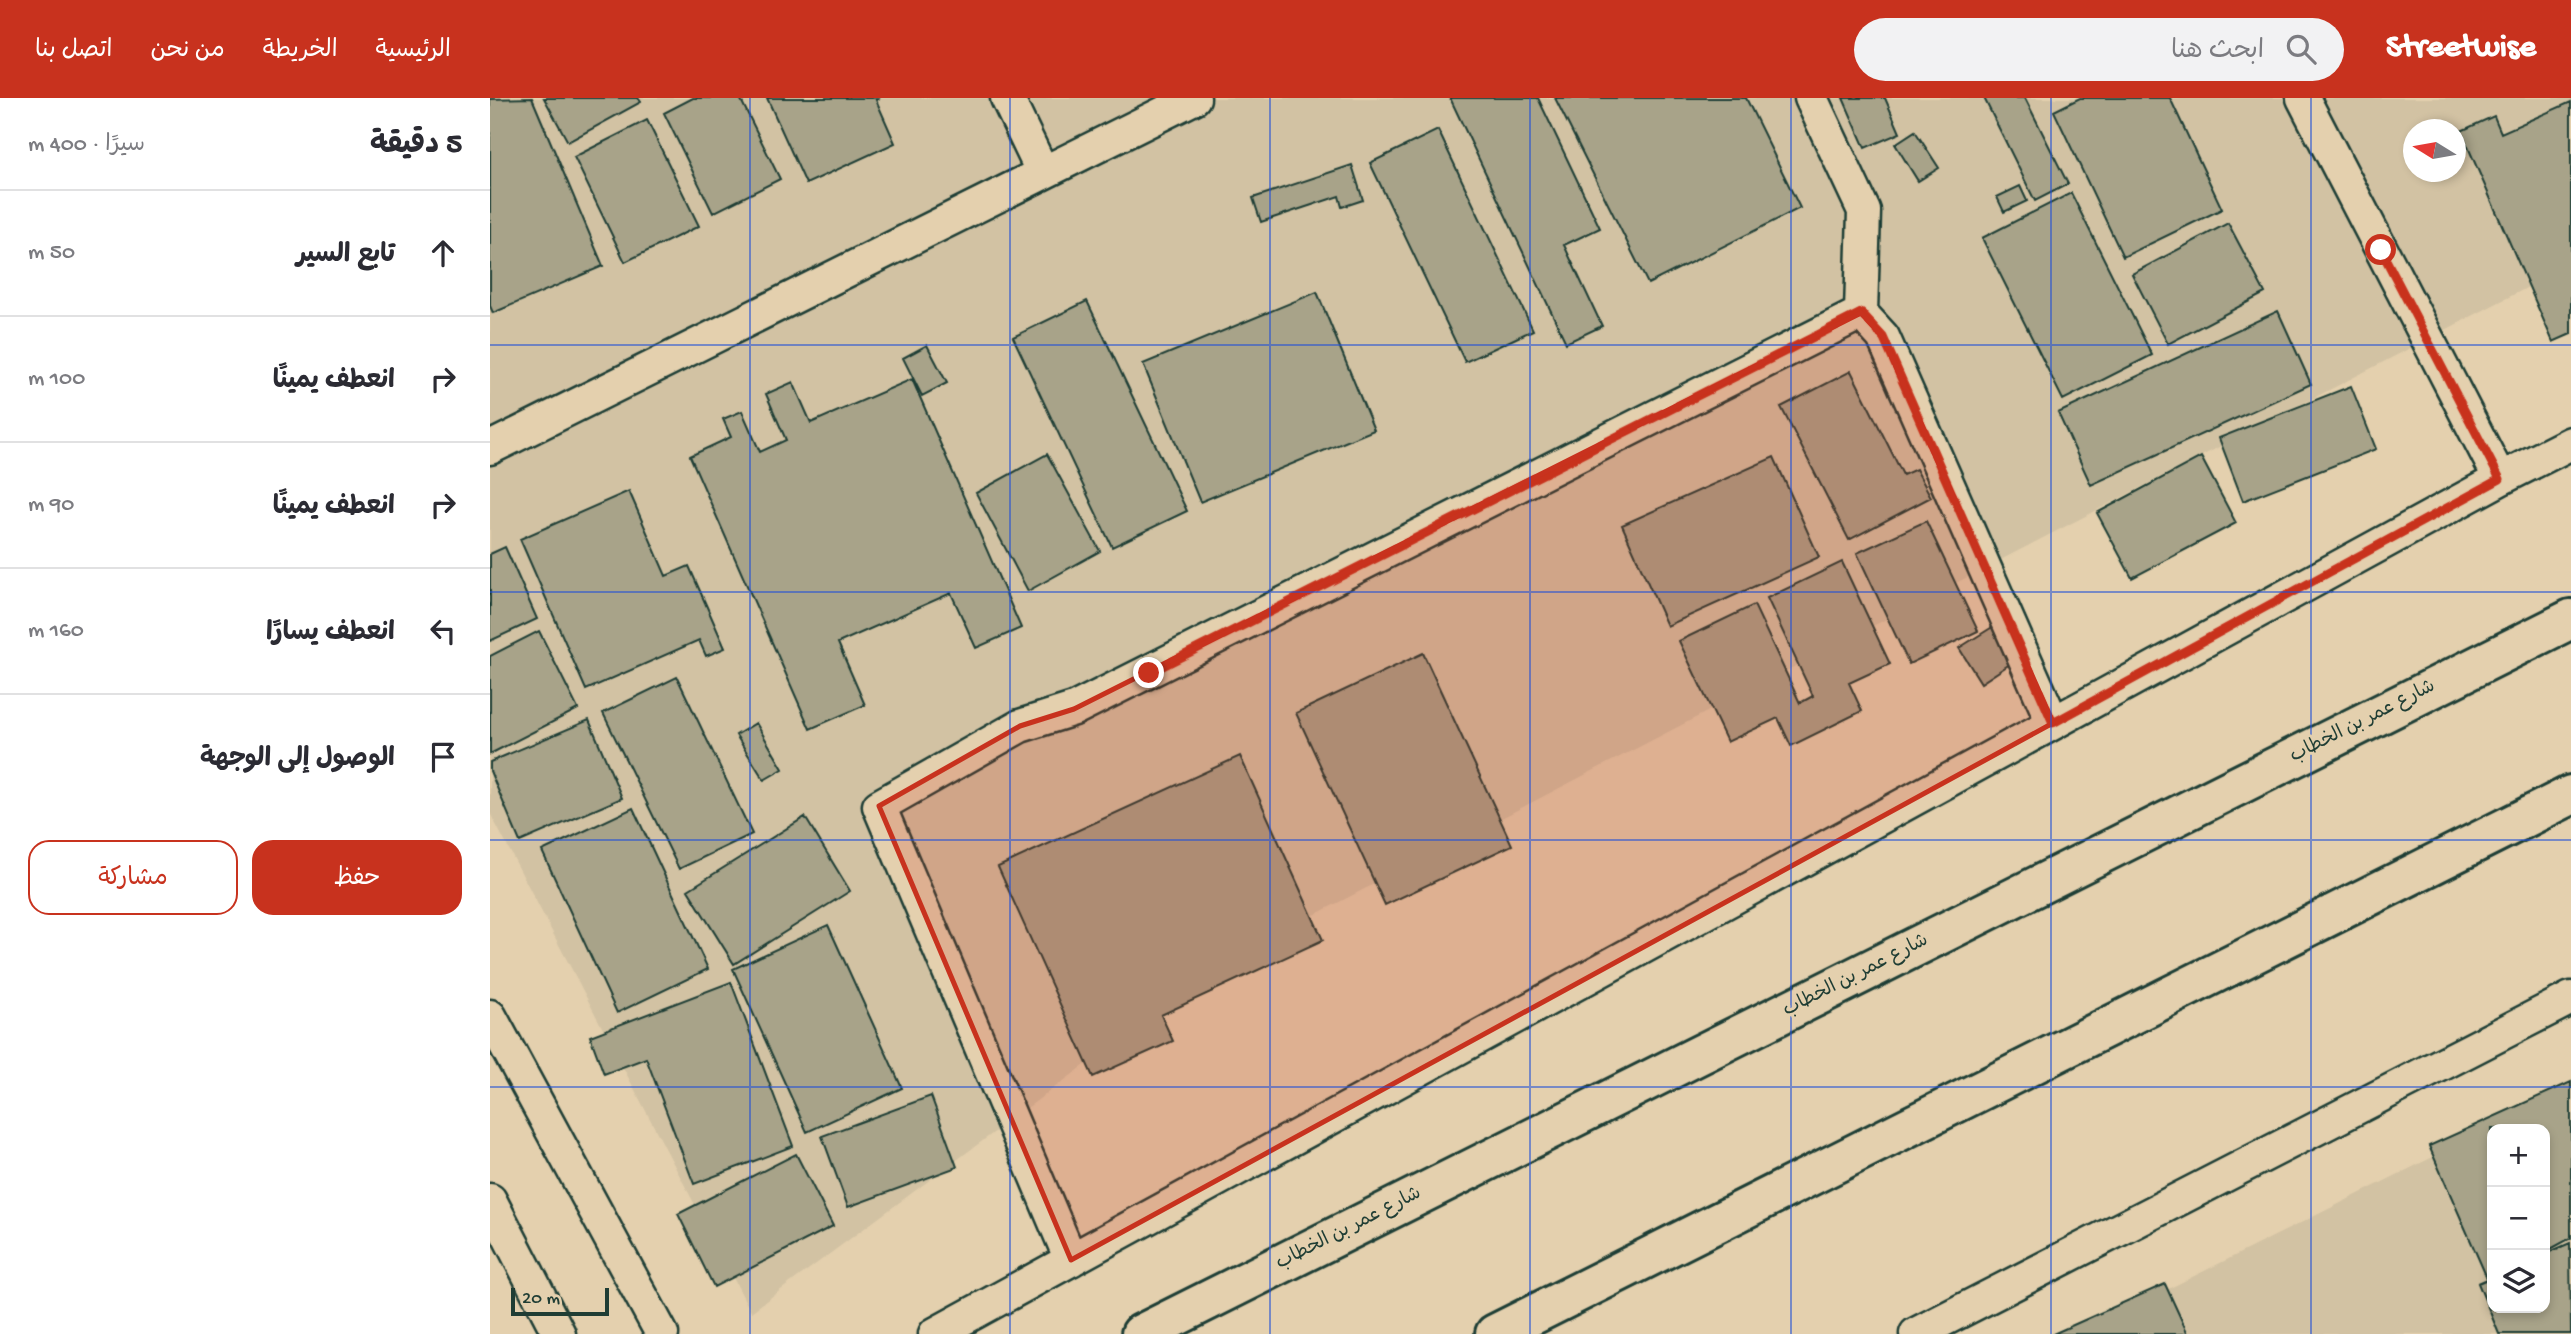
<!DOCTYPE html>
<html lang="ar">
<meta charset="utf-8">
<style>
body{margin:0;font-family:"Gochi Hand","Playpen Sans Arabic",sans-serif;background:#f2f2f3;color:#2b2b33;direction:rtl}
.controls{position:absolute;right:21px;bottom:21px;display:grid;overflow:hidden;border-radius:14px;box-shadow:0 4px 10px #0003}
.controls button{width:63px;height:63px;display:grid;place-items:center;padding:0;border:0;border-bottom:2px solid #e1e1e2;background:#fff;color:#2b2b33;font:35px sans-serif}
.compass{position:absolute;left:1913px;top:21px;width:63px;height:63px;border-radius:50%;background:#fff;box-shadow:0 4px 10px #0003;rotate:281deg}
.scale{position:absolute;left:21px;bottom:18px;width:98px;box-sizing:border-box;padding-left:7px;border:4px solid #1f3d34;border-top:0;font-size:19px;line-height:24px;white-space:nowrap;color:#1f3d34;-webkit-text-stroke:5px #e4d0ae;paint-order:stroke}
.stop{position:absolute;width:21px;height:21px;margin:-16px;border:5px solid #c8321e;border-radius:50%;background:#fff}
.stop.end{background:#c8321e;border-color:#fff;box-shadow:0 2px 7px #0008}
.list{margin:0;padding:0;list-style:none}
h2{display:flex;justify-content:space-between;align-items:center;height:91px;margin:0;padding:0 28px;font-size:30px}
h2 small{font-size:23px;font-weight:400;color:#7c7c81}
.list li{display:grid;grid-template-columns:46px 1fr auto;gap:21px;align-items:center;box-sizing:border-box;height:126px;padding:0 28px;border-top:2px solid #e1e1e2}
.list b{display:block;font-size:26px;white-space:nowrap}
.list em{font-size:23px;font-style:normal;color:#7c7c81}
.actions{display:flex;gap:14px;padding:21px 28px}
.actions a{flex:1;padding:16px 0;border:2px solid #c8321e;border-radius:21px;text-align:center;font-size:24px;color:#c8321e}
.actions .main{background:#c8321e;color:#fff}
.icon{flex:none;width:38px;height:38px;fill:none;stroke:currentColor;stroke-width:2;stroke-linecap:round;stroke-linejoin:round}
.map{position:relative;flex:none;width:2081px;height:1236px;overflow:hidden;direction:ltr}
header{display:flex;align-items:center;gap:42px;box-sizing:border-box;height:98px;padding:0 35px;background:#c8321e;color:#fff}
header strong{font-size:33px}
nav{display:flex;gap:38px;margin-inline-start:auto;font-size:24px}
.search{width:490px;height:63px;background:#f2f2f3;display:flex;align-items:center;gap:18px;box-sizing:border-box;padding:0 24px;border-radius:38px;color:#7c7c81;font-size:26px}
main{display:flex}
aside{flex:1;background:#fff}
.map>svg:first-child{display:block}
.built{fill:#d2c2a3;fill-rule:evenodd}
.building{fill:#a8a389;stroke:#1f3d34;stroke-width:2}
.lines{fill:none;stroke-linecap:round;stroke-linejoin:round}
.minor-casing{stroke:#1f3d34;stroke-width:37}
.major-casing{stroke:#1f3d34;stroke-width:44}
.minor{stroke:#e4d0ae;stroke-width:32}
.major{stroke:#e4d0ae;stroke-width:38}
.route{stroke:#c8321e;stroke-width:9}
.marked{fill:#c8321e;fill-opacity:0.2;stroke:#c8321e;stroke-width:5;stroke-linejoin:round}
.grid{fill:none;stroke:#1d4ed8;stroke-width:2;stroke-opacity:0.55}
.labels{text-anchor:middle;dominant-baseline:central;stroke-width:6;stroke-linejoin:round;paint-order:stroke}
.street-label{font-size:19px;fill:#1f3d34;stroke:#e4d0ae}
</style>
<header>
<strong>Streetwise</strong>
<div class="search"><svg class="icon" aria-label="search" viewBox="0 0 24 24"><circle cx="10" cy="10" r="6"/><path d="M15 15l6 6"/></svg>ابحث هنا</div>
<nav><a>الرئيسية</a><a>الخريطة</a><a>من نحن</a><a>اتصل بنا</a></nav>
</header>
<main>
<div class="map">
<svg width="2081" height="1236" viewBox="0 0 2081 1236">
<rect width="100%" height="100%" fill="#e4d0ae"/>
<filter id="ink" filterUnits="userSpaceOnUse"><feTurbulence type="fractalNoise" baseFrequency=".0143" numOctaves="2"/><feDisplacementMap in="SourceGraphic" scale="14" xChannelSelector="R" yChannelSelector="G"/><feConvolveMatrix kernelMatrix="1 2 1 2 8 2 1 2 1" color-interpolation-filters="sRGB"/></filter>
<g filter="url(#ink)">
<path class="built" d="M 0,0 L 2081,0 L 2081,167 L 737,862 L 261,1214 L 0,715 ZM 1924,32 L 1966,32 L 1966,74 L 1924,74 Z
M 2081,990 L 2081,1236 L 1588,1236 ZM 2002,1031 L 2055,1031 L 2055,1210 L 2002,1210 Z"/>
<path class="building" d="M 42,0 L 113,168 L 3,215 L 0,208 L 0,1 Z
M 54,0 L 148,0 L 151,4 L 78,44 Z
M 203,0 L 250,0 L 290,81 L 223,115 L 174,15 Z
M 277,0 L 390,0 L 386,2 L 405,45 L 316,86 Z
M 960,0 L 1048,0 L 1110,130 L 1074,147 L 1112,228 L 1076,245 Z
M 1065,0 L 1256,0 L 1310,110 L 1158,186 Z
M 1353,0 L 1395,0 L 1410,35 L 1375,50 Z
M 1494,0 L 1535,0 L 1578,86 L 1545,103 Z
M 1590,0 L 1680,0 L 1732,111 L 1633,159 L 1564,13 Z
M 2081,4 L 2081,236 L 2063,244 L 1971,33 L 2004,18 L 2011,35 Z
M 157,22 L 209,128 L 135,164 L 84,59 Z
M 948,32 L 1043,232 L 975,264 L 880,65 Z
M 1425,33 L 1449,70 L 1428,83 L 1405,46 Z
M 862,67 L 873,102 L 852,109 L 849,98 L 771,124 L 763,100 Z
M 1530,88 L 1537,103 L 1514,114 L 1507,99 Z
M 1581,95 L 1662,257 L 1573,302 L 1492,140 Z
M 1738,125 L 1775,195 L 1678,246 L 1642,176 Z
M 827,194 L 884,332 L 710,404 L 653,266 Z
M 597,203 L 697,413 L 622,449 L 523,239 Z
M 1788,213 L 1821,286 L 1601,387 L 1568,315 Z
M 437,247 L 457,285 L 432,298 L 413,260 Z
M 1361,273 L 1413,377 L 1426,371 L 1441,399 L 1359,442 L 1291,309 Z
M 422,281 L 531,530 L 486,550 L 461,495 L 348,545 L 375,607 L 320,631 L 200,358 L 241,339 L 233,321 L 252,313 L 270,354 L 296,342 L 276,296 L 303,284 L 321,325 Z
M 1861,288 L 1886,351 L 1753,403 L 1729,340 Z
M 557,356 L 610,453 L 538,493 L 486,395 Z
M 1284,359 L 1329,459 L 1177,528 L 1132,427 Z
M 1711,359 L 1746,425 L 1642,480 L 1607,415 Z
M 139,393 L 176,478 L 199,468 L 235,550 L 216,558 L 209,542 L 96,592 L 30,441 Z
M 1436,423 L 1488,533 L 1419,566 L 1367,455 Z
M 15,449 L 47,521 L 0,543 L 0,456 Z
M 1352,464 L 1400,566 L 1359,585 L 1372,613 L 1301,648 L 1288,620 L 1237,644 L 1189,543 L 1264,507 L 1310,605 L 1323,598 L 1277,500 Z
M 1504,528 L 1526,562 L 1491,585 L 1469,550 Z
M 49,533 L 88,611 L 0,656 L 0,558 Z
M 933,555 L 1022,747 L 895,807 L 806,615 Z
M 187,579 L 262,736 L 189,771 L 113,615 Z
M 99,622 L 132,700 L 30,744 L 0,673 L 0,664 Z
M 266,625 L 293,671 L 274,682 L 246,637 Z
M 750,658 L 833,842 L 671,917 L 683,943 L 603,979 L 508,769 Z
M 143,710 L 218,871 L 127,915 L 52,753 Z
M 315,719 L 360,793 L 244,866 L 198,792 Z
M 338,827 L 412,990 L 317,1034 L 243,871 Z
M 241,884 L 303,1048 L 204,1086 L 156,960 L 114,976 L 100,938 Z
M 2081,984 L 2081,1140 L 2055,1154 L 2055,1031 L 2002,1031 L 2002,1178 L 1997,1180 L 1939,1048 Z
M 441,998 L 467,1069 L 358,1109 L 332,1038 Z
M 306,1056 L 343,1128 L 224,1189 L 188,1116 Z
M 2080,1145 L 2081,1236 L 2009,1236 L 1988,1185 L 2002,1179 L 2002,1210 L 2055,1210 L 2055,1156 Z
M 1675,1186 L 1698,1236 L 1563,1236 Z"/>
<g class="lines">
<defs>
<path id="minor" d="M 517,0 L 553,75
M 1321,0 L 1374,113 L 1371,215 L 1393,239 L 1563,625
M 1813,0 L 2010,381
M 0,350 L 704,0
M 0,918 L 172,1236
M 0,1102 L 69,1236
M 581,1162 L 389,708 L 530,628 L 584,611 L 1371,215
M 445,1236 L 2010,381 L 2081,345
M 1426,1236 L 2081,900"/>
<path id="major" d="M 651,1236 L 2081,521
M 1005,1236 L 2081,697"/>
</defs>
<use href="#minor" class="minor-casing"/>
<use href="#major" class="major-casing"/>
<use href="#minor" class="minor"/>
<use href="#major" class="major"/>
</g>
</g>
<g class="lines" filter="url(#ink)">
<path class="route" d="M 659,575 L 1371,215 L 1393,239 L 1563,625 L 2010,381 L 1891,152"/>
</g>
<path class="marked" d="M 1371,215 L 1393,239 L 1563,625 L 581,1162 L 389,708 L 530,628 L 584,611 Z"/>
<path class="grid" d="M 260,0 L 260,1236M 520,0 L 520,1236M 780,0 L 780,1236M 1040,0 L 1040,1236M 1301,0 L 1301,1236M 1561,0 L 1561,1236M 1821,0 L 1821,1236M 0,247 L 2081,247M 0,494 L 2081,494M 0,742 L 2081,742M 0,989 L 2081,989"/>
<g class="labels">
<g class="street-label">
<text transform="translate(1873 624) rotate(-27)">شارع عمر بن الخطاب</text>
<text transform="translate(1366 878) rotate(-27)">شارع عمر بن الخطاب</text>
<text transform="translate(859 1131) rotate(-27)">شارع عمر بن الخطاب</text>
</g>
</g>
</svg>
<div class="controls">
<button>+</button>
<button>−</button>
<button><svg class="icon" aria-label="layers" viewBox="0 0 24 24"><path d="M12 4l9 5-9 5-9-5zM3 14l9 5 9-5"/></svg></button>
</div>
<svg class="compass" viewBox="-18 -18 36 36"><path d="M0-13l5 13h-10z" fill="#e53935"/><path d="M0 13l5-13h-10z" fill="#7c7c81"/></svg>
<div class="scale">20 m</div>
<div class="stop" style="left:1891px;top:152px"></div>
<div class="stop end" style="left:659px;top:575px"></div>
</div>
<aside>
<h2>5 دقيقة<small>سيرًا · 400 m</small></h2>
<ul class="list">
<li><svg class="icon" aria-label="ahead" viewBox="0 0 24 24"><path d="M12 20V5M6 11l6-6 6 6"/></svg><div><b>تابع السير</b></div><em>50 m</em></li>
<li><svg class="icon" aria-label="right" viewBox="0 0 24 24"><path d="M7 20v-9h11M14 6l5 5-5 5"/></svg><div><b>انعطف يمينًا</b></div><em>100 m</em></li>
<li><svg class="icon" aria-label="right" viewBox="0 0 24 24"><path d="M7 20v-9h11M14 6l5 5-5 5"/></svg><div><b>انعطف يمينًا</b></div><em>90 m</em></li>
<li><svg class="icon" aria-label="left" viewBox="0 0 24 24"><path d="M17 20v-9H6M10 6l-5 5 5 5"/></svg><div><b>انعطف يسارًا</b></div><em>160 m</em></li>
<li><svg class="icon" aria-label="arrive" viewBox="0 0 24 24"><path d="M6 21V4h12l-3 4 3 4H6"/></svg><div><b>الوصول إلى الوجهة</b></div></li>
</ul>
<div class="actions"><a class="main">حفظ</a><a>مشاركة</a></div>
</aside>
</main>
